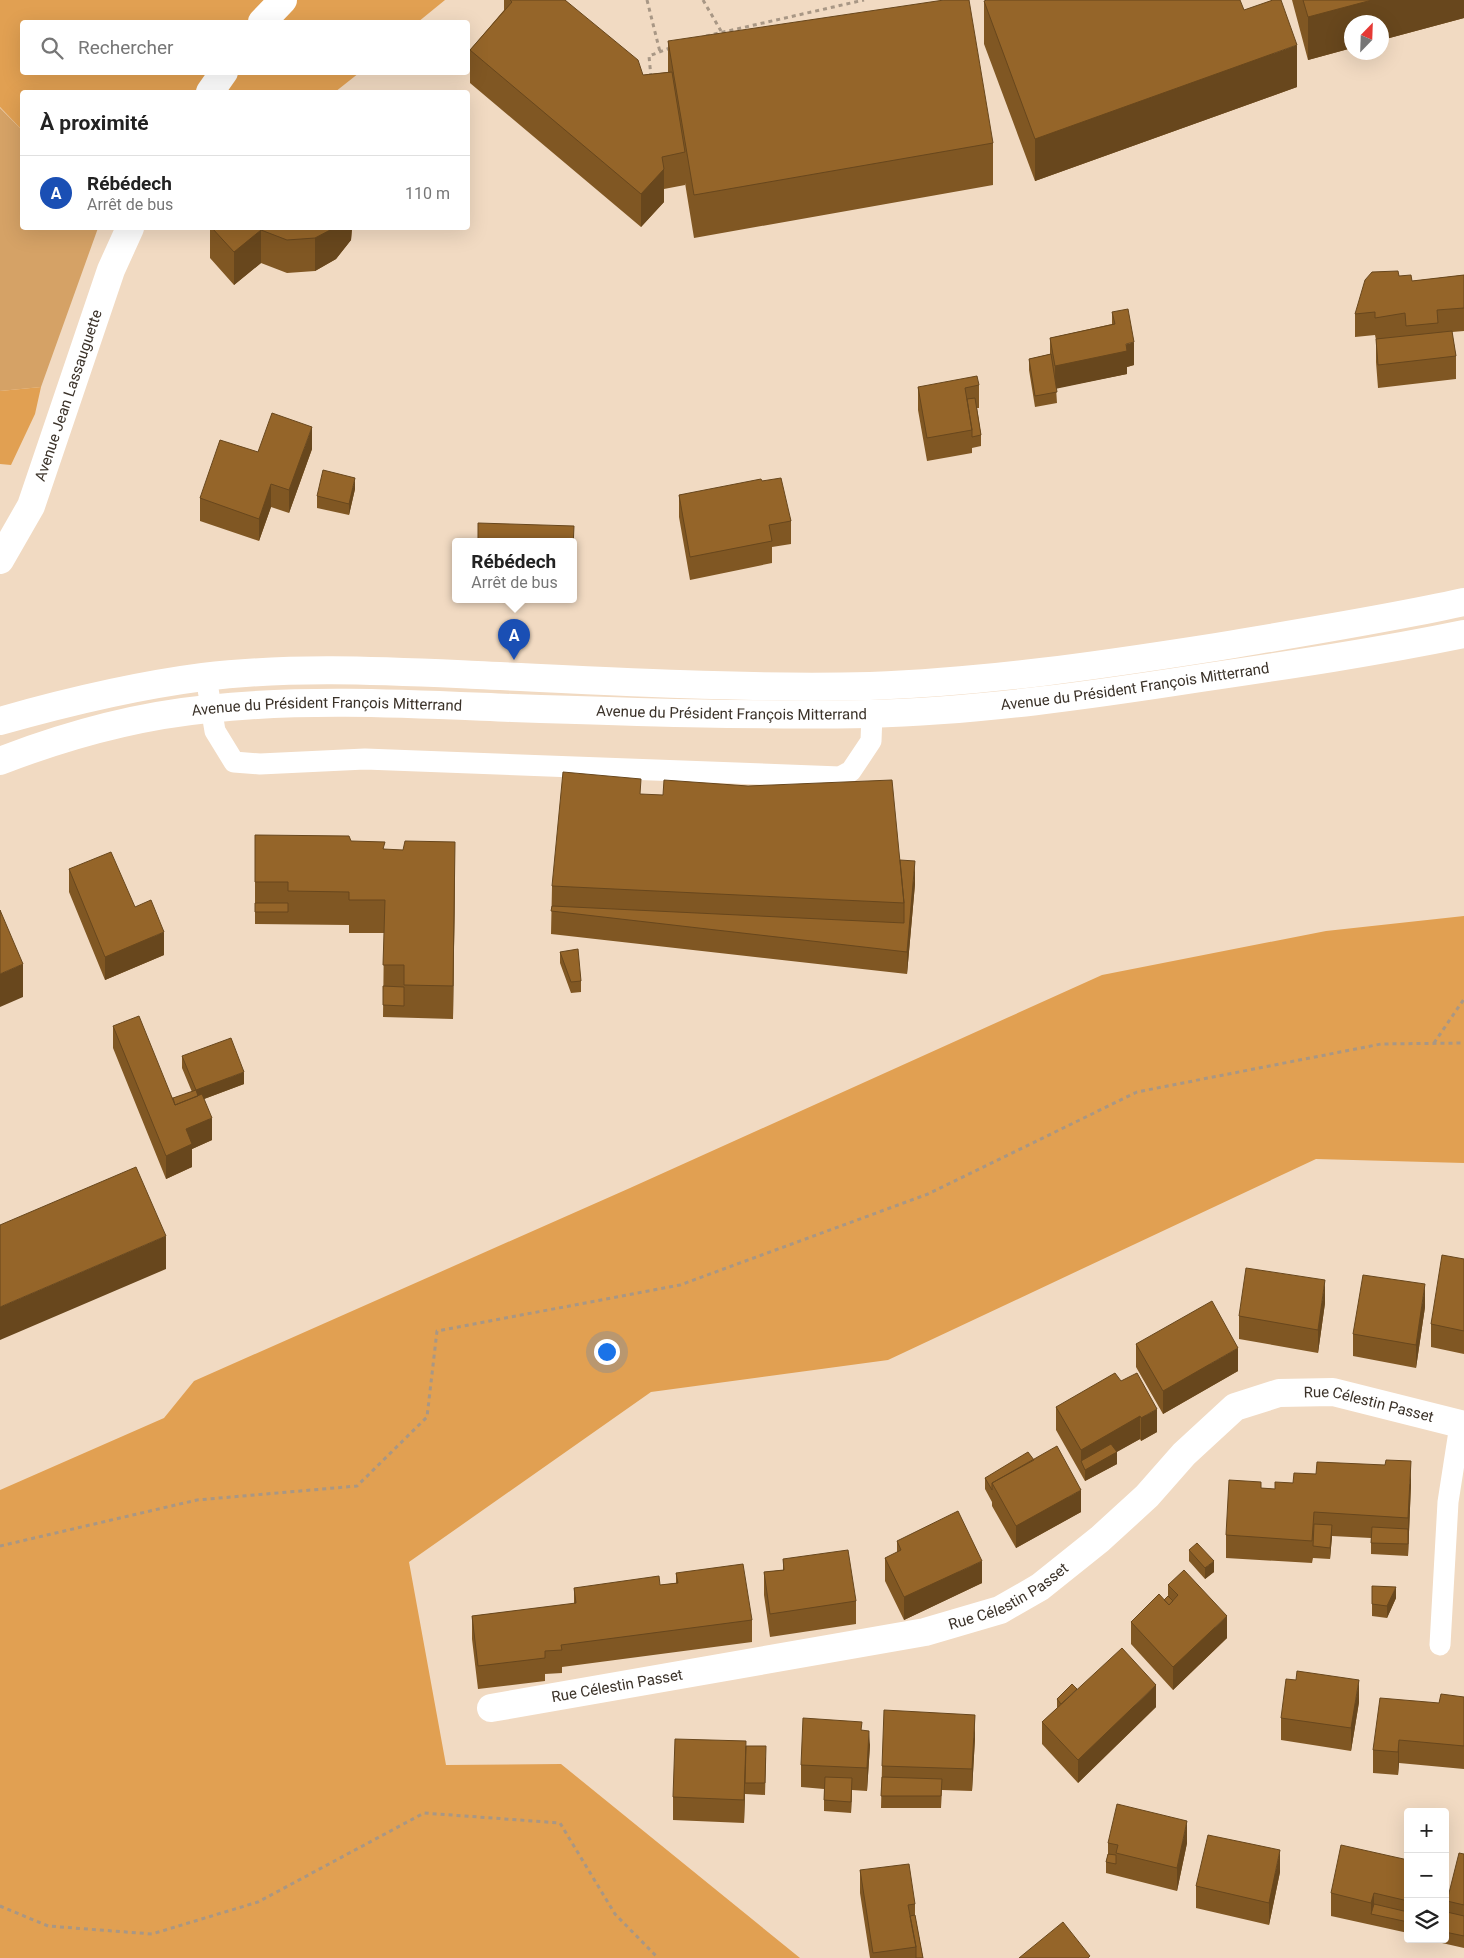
<!DOCTYPE html>
<html lang="fr">
<meta charset="utf-8">
<style>
body{margin:0;font-family:Roboto,sans-serif;background:#f6f6f6;color:#222}
.controls{position:absolute;right:15px;bottom:15px;display:grid;overflow:hidden;border-radius:5px;box-shadow:0 5px 20px #0002}
.controls button{width:45px;height:45px;display:grid;place-items:center;padding:0;border:0;border-bottom:1px solid #e0e0e0;background:#fff;color:#222;font:25px sans-serif}
.compass{position:absolute;left:1344px;top:15px;width:45px;height:45px;border-radius:50%;background:#fff;box-shadow:0 5px 20px #0002;rotate:23deg}
.you{position:absolute;left:606px;top:1351px;width:18px;height:18px;margin:-12px;border:4px solid #fff;border-radius:50%;background:#1a73e8;box-shadow:0 0 0 8px #1a73e833}
.badge{display:grid;place-items:center;width:32px;height:32px;border-radius:50%;background:#0f766e;color:#fff;font-size:16px;font-weight:700}
.pin{position:absolute;translate:-50% -41px;filter:drop-shadow(0 1px 2px #0008)}
.pin::after{content:'';position:absolute;top:26px;width:18px;height:15px;background:inherit;clip-path:polygon(0 0,100% 0,50% 100%)}
.popup{position:absolute;left:452px;top:538px;width:125px;height:65px;box-sizing:border-box;display:grid;place-content:center;border-radius:5px;background:#fff;filter:drop-shadow(0 1px 4px #0005);font-size:16px;white-space:nowrap;color:#767676}
.popup b{font-size:19px;color:#222}
.popup::after{content:'';position:absolute;left:50%;top:100%;margin-left:-10px;border:10px solid transparent;border-top-color:#fff}
.list{margin:0;padding:0;list-style:none}
h2{display:flex;justify-content:space-between;align-items:center;height:65px;margin:0;padding:0 20px;font-size:21px}
h2 small{font-size:16px;font-weight:400;color:#767676}
.list li{display:grid;grid-template-columns:32px 1fr auto;gap:15px;align-items:center;box-sizing:border-box;height:75px;padding:0 20px;border-top:1px solid #e0e0e0}
.list b{display:block;font-size:19px;white-space:nowrap}
.list p{margin:0;font-size:16px;white-space:nowrap;color:#767676}
.list em{font-size:16px;font-style:normal;color:#767676}
.icon{flex:none;width:28px;height:28px;fill:none;stroke:currentColor;stroke-width:2;stroke-linecap:round;stroke-linejoin:round}
.map{position:relative;flex:none;width:1464px;height:1958px;overflow:hidden}
.search{position:absolute;background:#fff;box-shadow:0 5px 20px #0002;left:20px;top:20px;width:450px;height:55px;display:flex;align-items:center;gap:12px;box-sizing:border-box;padding:0 18px;border-radius:5px;color:#767676;font-size:19px}
.panel{position:absolute;background:#fff;box-shadow:0 5px 20px #0002;left:20px;top:90px;width:450px;height:140px;border-radius:5px}
.map>svg:first-child{display:block}
.green{fill:#d5a266}
.forest{fill:#e1a052}
.lines{fill:none;stroke-linecap:round;stroke-linejoin:round}
.path{stroke:#a89785;stroke-width:3;stroke-dasharray:4 4;stroke-linecap:butt}
.lane{stroke:#fff;stroke-width:21}
.street{stroke:#fff;stroke-width:28}
.secondary{stroke:#fff;stroke-width:28}
.wall{fill:#805723}
.shaded-wall{fill:#68471d}
.building{fill:#956529;stroke:#68471d}
.labels{text-anchor:middle;dominant-baseline:central;stroke-width:5;stroke-linejoin:round;paint-order:stroke}
.street-label{font-size:15px;fill:#3b3229;stroke:#fff}
</style>
<div class="map">
<svg width="1464" height="1958" viewBox="0 0 1464 1958">
<rect width="100%" height="100%" fill="#f1dac2"/>
<path class="green" d="M 0,108 L 22,130 L 22,228 L 98,228 L 41,387 L 0,391 Z"/>
<path class="forest" d="M 0,0 L 445,0 L 418,22 L 22,22 L 22,72 L 359,73 L 335,92 L 22,92 L 22,130 L 0,107 Z
M 41,387 L 35,414 L 11,465 L 0,464 L 0,391 Z
M 1464,916 L 1464,1163 L 1316,1159 L 888,1360 L 651,1392 L 409,1562 L 446,1765 L 561,1764 L 800,1958 L 0,1958 L 0,1490 L 164,1418 L 194,1381 L 630,1188 L 1102,975 L 1326,931 Z"/>
<g class="lines">
<path class="path" d="M 647,0 L 660,52
M 703,0 L 721,31
M 706,36 L 864,0
M 651,77 L 649,56 L 670,48
M 1434,1043 L 1464,999
M 0,1546 L 197,1500 L 357,1486 L 427,1417 L 437,1331 L 680,1285 L 928,1194 L 1137,1092 L 1381,1044 L 1464,1043
M 0,1906 L 48,1926 L 152,1934 L 258,1902 L 424,1813 L 560,1823 L 615,1914 L 658,1958"/>
<path class="lane" d="M 206,677 L 215,731 L 234,762 L 260,764 L 365,759 L 840,777 L 851,771 L 871,741 L 872,714
M 1440,1645 L 1448,1502 L 1460,1425"/>
<path class="street" id="s1" d="M 491,1708 L 925,1632 L 1000,1610 L 1040,1587 L 1100,1539 L 1147,1496 L 1184,1454 L 1235,1407 L 1279,1393 L 1333,1392 L 1464,1425"/>
<g class="secondary">
<path d="M 262,22 L 283,0"/>
<path d="M 210,92 L 224,72"/>
<path id="s2" d="M 0,560 L 31,506 L 111,270 L 130,228"/>
<path d="M 0,721 C 67,702 133,686 203,677 C 293,666 386,671 477,675 C 607,681 739,689 870,686 C 986,682 1101,665 1216,647 C 1299,633 1382,620 1464,602"/>
<path id="s3" d="M 0,761 C 67,735 137,716 208,709 C 309,698 412,704 512,708 C 631,712 750,716 869,714 C 980,711 1091,695 1201,678 C 1289,665 1377,652 1464,634"/>
</g>
</g>
<path class="wall" d="M 504,0 L 565,0 L 643,75 L 668,72 L 668,41 L 993,143 L 993,185 L 694,238 L 685,183 L 685,185 L 664,189 L 664,202 L 641,227 L 470,83 L 470,50 L 504,10 Z
M 1292,0 L 1464,0 L 1464,18 L 1382,40 L 1352,22 L 1352,48 L 1308,60 Z
M 984,1 L 1244,10 L 1297,87 L 1035,181 L 984,44 Z
M 210,228 L 352,228 L 351,240 L 336,259 L 315,271 L 287,273 L 261,263 L 234,285 L 210,258 Z
M 1464,275 L 1464,331 L 1452,332 L 1456,356 L 1456,379 L 1378,388 L 1376,362 L 1376,340 L 1375,335 L 1355,337 L 1355,314 L 1399,276 L 1412,281 Z
M 1112,312 L 1134,365 L 1127,367 L 1127,374 L 1056,388 L 1057,403 L 1035,407 L 1029,370 L 1029,359 L 1050,354 L 1050,338 L 1112,324 Z
M 979,385 L 979,408 L 977,408 L 981,435 L 981,446 L 972,448 L 972,453 L 927,461 L 918,410 L 918,387 Z
M 312,449 L 289,513 L 271,507 L 259,541 L 200,521 L 200,498 L 258,452 Z
M 762,481 L 791,521 L 791,544 L 772,547 L 772,563 L 690,580 L 679,517 L 679,495 Z
M 355,489 L 349,515 L 317,508 L 317,496 Z
M 477,599 L 572,599 L 572,603 L 477,600 Z
M 641,794 L 900,860 L 915,884 L 907,974 L 551,934 L 552,886 Z
M 255,835 L 351,841 L 385,849 L 455,875 L 453,1019 L 383,1017 L 384,933 L 349,933 L 349,925 L 255,924 Z
M 69,869 L 135,907 L 164,955 L 105,980 L 69,892 Z
M 560,952 L 581,981 L 581,992 L 571,993 L 560,963 Z
M 113,1026 L 173,1098 L 192,1092 L 182,1068 L 182,1056 L 244,1084 L 204,1099 L 212,1140 L 192,1149 L 192,1167 L 166,1179 L 113,1048 Z
M 1464,1259 L 1464,1354 L 1431,1347 L 1431,1324 Z
M 1325,1303 L 1318,1353 L 1239,1339 L 1239,1316 Z
M 1425,1307 L 1416,1368 L 1353,1356 L 1353,1334 Z
M 1136,1344 L 1238,1371 L 1163,1414 L 1136,1367 Z
M 1121,1381 L 1157,1432 L 1141,1441 L 1140,1439 L 1116,1452 L 1117,1464 L 1085,1481 L 1056,1430 L 1056,1407 Z
M 1034,1460 L 1081,1512 L 1016,1548 L 992,1506 L 992,1502 L 985,1489 L 985,1478 Z
M 1411,1484 L 1408,1556 L 1371,1554 L 1371,1538 L 1332,1536 L 1330,1559 L 1313,1558 L 1312,1563 L 1226,1558 L 1226,1535 L 1261,1488 L 1275,1489 Z
M 897,1541 L 982,1583 L 904,1620 L 885,1581 L 885,1558 L 897,1553 Z
M 1189,1550 L 1214,1572 L 1205,1579 L 1189,1561 Z
M 783,1559 L 856,1601 L 856,1624 L 770,1637 L 764,1595 L 764,1572 L 783,1570 Z
M 676,1573 L 752,1620 L 752,1642 L 562,1667 L 562,1673 L 545,1674 L 545,1681 L 478,1689 L 472,1639 L 472,1616 L 574,1604 L 574,1588 L 660,1585 L 676,1583 Z
M 1168,1585 L 1227,1638 L 1173,1690 L 1131,1644 L 1131,1622 L 1164,1600 L 1168,1596 Z
M 1372,1586 L 1396,1598 L 1387,1618 L 1372,1616 Z
M 1464,1697 L 1464,1769 L 1399,1763 L 1398,1775 L 1373,1773 L 1373,1750 L 1439,1703 Z
M 1057,1699 L 1156,1707 L 1078,1783 L 1042,1744 L 1042,1722 L 1057,1708 Z
M 1359,1702 L 1351,1751 L 1281,1740 L 1281,1718 Z
M 862,1730 L 870,1745 L 867,1791 L 852,1790 L 851,1813 L 824,1811 L 824,1789 L 801,1787 L 801,1765 Z
M 975,1738 L 972,1791 L 942,1790 L 941,1808 L 881,1808 L 882,1766 Z
M 746,1746 L 766,1758 L 765,1795 L 745,1794 L 744,1823 L 673,1820 L 673,1797 Z
M 1108,1843 L 1187,1843 L 1177,1891 L 1106,1873 L 1106,1862 L 1108,1854 Z
M 1464,1854 L 1464,1948 L 1442,1943 L 1442,1939 L 1445,1939 L 1445,1918 L 1447,1912 L 1447,1901 Z
M 1408,1860 L 1408,1933 L 1331,1916 L 1331,1893 Z
M 860,1870 L 915,1904 L 915,1915 L 923,1958 L 870,1958 L 860,1893 Z
M 1280,1872 L 1269,1925 L 1196,1908 L 1196,1886 Z"/>
<path class="shaded-wall" d="M 1372,0 L 1464,0 L 1464,18 L 1382,40 L 1382,22 L 1352,22 L 1352,48 L 1308,60 L 1308,17 Z
M 1297,45 L 1297,87 L 1035,181 L 1035,139 Z
M 664,169 L 664,202 L 641,227 L 641,194 Z
M 334,228 L 352,228 L 351,240 L 336,259 L 315,271 L 315,238 Z
M 261,230 L 261,263 L 234,285 L 234,252 Z
M 1134,342 L 1134,365 L 1127,367 L 1127,374 L 1055,389 L 1055,366 Z
M 312,427 L 312,449 L 289,513 L 289,490 Z
M 355,478 L 355,489 L 349,515 L 349,504 Z
M 271,484 L 271,507 L 259,541 L 259,519 Z
M 574,526 L 574,549 L 573,571 L 573,548 Z
M 455,842 L 455,875 L 453,1019 L 453,986 Z
M 915,861 L 915,884 L 907,974 L 907,952 Z
M 164,932 L 164,955 L 105,980 L 105,957 Z
M 23,964 L 23,997 L 0,1007 L 0,974 Z
M 244,1072 L 244,1084 L 196,1102 L 196,1090 Z
M 212,1118 L 212,1140 L 192,1149 L 192,1167 L 166,1179 L 166,1156 L 186,1129 Z
M 166,1236 L 166,1269 L 0,1340 L 0,1307 Z
M 1325,1280 L 1325,1303 L 1318,1353 L 1318,1330 Z
M 1425,1284 L 1425,1307 L 1416,1368 L 1416,1345 Z
M 1238,1348 L 1238,1371 L 1163,1414 L 1163,1391 Z
M 1157,1409 L 1157,1432 L 1141,1441 L 1141,1418 Z
M 1140,1416 L 1140,1439 L 1108,1457 L 1117,1452 L 1117,1464 L 1085,1481 L 1085,1470 L 1081,1461 L 1081,1450 Z
M 1411,1461 L 1411,1484 L 1408,1556 L 1408,1518 Z
M 1081,1490 L 1081,1512 L 1016,1548 L 1016,1526 Z
M 1332,1525 L 1332,1537 L 1330,1559 L 1330,1548 Z
M 982,1561 L 982,1583 L 904,1620 L 904,1597 Z
M 1214,1561 L 1214,1572 L 1205,1579 L 1205,1568 Z
M 1396,1587 L 1396,1598 L 1387,1618 L 1387,1606 Z
M 1227,1616 L 1227,1638 L 1173,1690 L 1173,1667 Z
M 1359,1680 L 1359,1702 L 1351,1751 L 1351,1728 Z
M 1156,1685 L 1156,1707 L 1078,1783 L 1078,1760 Z
M 975,1715 L 975,1738 L 972,1791 L 972,1769 Z
M 869,1731 L 870,1745 L 867,1791 L 867,1768 Z
M 1399,1740 L 1399,1763 L 1398,1775 L 1398,1752 Z
M 852,1778 L 852,1790 L 851,1813 L 851,1802 Z
M 745,1783 L 745,1794 L 744,1823 L 744,1800 Z
M 1187,1821 L 1187,1843 L 1177,1891 L 1177,1868 Z
M 1280,1850 L 1280,1872 L 1269,1925 L 1269,1903 Z
M 1374,1893 L 1374,1914 L 1371,1914 L 1371,1925 L 1371,1903 Z"/>
<path class="building" d="M 510,0 L 565,0 L 638,60 L 643,75 L 672,72 L 685,152 L 662,157 L 664,169 L 641,194 L 470,50 L 512,2 Z
M 944,0 L 969,0 L 993,143 L 694,195 L 668,41 Z
M 987,0 L 1240,0 L 1244,10 L 1273,0 L 1281,0 L 1297,45 L 1035,139 L 984,1 Z
M 1303,0 L 1372,0 L 1308,17 Z
M 212,228 L 334,228 L 315,238 L 287,240 L 261,230 L 234,252 Z
M 1398,271 L 1399,276 L 1411,275 L 1412,281 L 1464,275 L 1464,308 L 1437,310 L 1438,323 L 1406,326 L 1405,313 L 1375,318 L 1375,312 L 1355,314 L 1365,280 L 1372,272 Z
M 1128,309 L 1134,342 L 1126,344 L 1127,351 L 1055,366 L 1050,338 L 1115,324 L 1112,312 Z
M 1452,331 L 1456,356 L 1378,365 L 1376,339 Z
M 1051,354 L 1057,392 L 1035,396 L 1029,359 Z
M 977,376 L 979,385 L 965,388 L 972,430 L 927,438 L 918,387 Z
M 975,398 L 981,435 L 972,437 L 972,430 L 967,399 Z
M 272,413 L 312,427 L 289,490 L 271,484 L 259,519 L 200,498 L 220,440 L 258,452 Z
M 323,470 L 355,478 L 349,504 L 317,496 Z
M 781,478 L 791,521 L 769,525 L 772,541 L 690,557 L 679,495 L 761,479 L 762,481 Z
M 478,523 L 574,526 L 573,548 L 573,541 L 478,541 Z
M 563,772 L 641,779 L 640,794 L 663,795 L 664,780 L 748,786 L 892,780 L 904,903 L 552,886 Z
M 255,835 L 349,836 L 351,841 L 385,842 L 383,849 L 403,850 L 405,841 L 455,842 L 453,986 L 404,985 L 404,965 L 383,965 L 385,900 L 349,900 L 349,892 L 288,891 L 288,882 L 255,882 Z
M 111,852 L 135,907 L 151,900 L 164,932 L 105,957 L 69,869 Z
M 900,860 L 915,861 L 907,952 L 551,911 L 552,906 L 904,923 L 904,903 Z
M 255,903 L 288,903 L 288,912 L 255,912 Z
M 0,910 L 23,964 L 0,974 Z
M 578,949 L 581,981 L 571,982 L 560,952 Z
M 383,986 L 404,987 L 404,1006 L 383,1005 Z
M 139,1016 L 175,1105 L 202,1094 L 212,1118 L 186,1129 L 192,1144 L 166,1156 L 113,1026 Z
M 231,1038 L 244,1072 L 196,1090 L 182,1056 Z
M 196,1090 L 198,1096 L 175,1105 L 173,1098 Z
M 136,1167 L 166,1236 L 0,1307 L 0,1225 Z
M 1442,1255 L 1464,1259 L 1464,1331 L 1431,1324 Z
M 1246,1268 L 1325,1280 L 1318,1330 L 1239,1316 Z
M 1363,1275 L 1425,1284 L 1416,1345 L 1353,1334 Z
M 1212,1301 L 1238,1348 L 1163,1391 L 1136,1344 Z
M 1115,1373 L 1121,1381 L 1137,1373 L 1157,1409 L 1141,1418 L 1140,1416 L 1081,1450 L 1056,1407 Z
M 1111,1444 L 1117,1452 L 1085,1470 L 1081,1461 Z
M 1057,1446 L 1081,1490 L 1016,1526 L 992,1483 Z
M 1028,1452 L 1034,1460 L 992,1483 L 992,1490 L 985,1478 Z
M 1386,1460 L 1411,1461 L 1408,1518 L 1314,1512 L 1312,1541 L 1226,1535 L 1229,1480 L 1261,1482 L 1261,1488 L 1275,1489 L 1275,1482 L 1293,1483 L 1294,1473 L 1316,1474 L 1317,1462 L 1385,1465 Z
M 958,1511 L 982,1561 L 904,1597 L 885,1558 L 901,1550 L 897,1541 Z
M 1314,1524 L 1332,1525 L 1330,1548 L 1313,1546 Z
M 1372,1527 L 1408,1529 L 1408,1544 L 1371,1543 Z
M 1197,1543 L 1214,1561 L 1205,1568 L 1189,1550 Z
M 848,1550 L 856,1601 L 770,1614 L 764,1572 L 784,1570 L 783,1559 Z
M 743,1564 L 752,1620 L 561,1645 L 562,1650 L 545,1651 L 545,1658 L 478,1666 L 472,1616 L 576,1603 L 574,1588 L 659,1576 L 660,1585 L 678,1583 L 676,1573 Z
M 1184,1570 L 1227,1616 L 1173,1667 L 1131,1622 L 1159,1594 L 1169,1605 L 1178,1595 L 1168,1585 Z
M 1372,1586 L 1396,1587 L 1387,1606 L 1372,1604 Z
M 1168,1596 L 1173,1601 L 1169,1605 L 1164,1600 Z
M 1122,1648 L 1156,1685 L 1078,1760 L 1042,1722 Z
M 1297,1671 L 1359,1680 L 1351,1728 L 1281,1718 L 1286,1679 L 1296,1680 Z
M 1072,1684 L 1077,1689 L 1061,1704 L 1057,1699 Z
M 1441,1694 L 1464,1697 L 1464,1746 L 1399,1740 L 1398,1752 L 1373,1750 L 1380,1698 L 1439,1703 Z
M 884,1710 L 975,1715 L 972,1769 L 882,1766 Z
M 803,1718 L 862,1722 L 861,1730 L 869,1731 L 867,1768 L 801,1765 Z
M 675,1739 L 746,1741 L 744,1800 L 673,1797 Z
M 746,1746 L 766,1746 L 765,1783 L 745,1783 Z
M 825,1777 L 852,1778 L 851,1802 L 824,1800 Z
M 882,1777 L 942,1779 L 941,1796 L 881,1796 Z
M 1117,1804 L 1187,1821 L 1177,1868 L 1116,1853 L 1118,1845 L 1108,1843 Z
M 1208,1835 L 1280,1850 L 1269,1903 L 1196,1886 Z
M 1341,1845 L 1408,1860 L 1408,1901 L 1374,1893 L 1371,1903 L 1331,1893 Z
M 1459,1853 L 1464,1854 L 1464,1905 L 1447,1901 Z
M 1108,1854 L 1116,1855 L 1116,1864 L 1106,1862 Z
M 909,1864 L 915,1904 L 908,1905 L 916,1947 L 873,1953 L 860,1870 Z
M 1374,1904 L 1408,1912 L 1408,1922 L 1371,1914 Z
M 1447,1912 L 1464,1916 L 1464,1936 L 1445,1932 L 1445,1918 Z
M 915,1915 L 923,1958 L 916,1958 L 916,1947 L 910,1916 Z
M 1063,1922 L 1090,1956 L 1088,1958 L 1019,1958 Z"/>
<g class="labels">
<g class="street-label">
<text stroke="none"><textPath href="#s2" startOffset="179">Avenue Jean Lassauguette</textPath></text>
<text stroke="none"><textPath href="#s3" startOffset="1144">Avenue du Président François Mitterrand</textPath></text>
<text stroke="none"><textPath href="#s3" startOffset="334">Avenue du Président François Mitterrand</textPath></text>
<text stroke="none"><textPath href="#s3" startOffset="739">Avenue du Président François Mitterrand</textPath></text>
<text stroke="none"><textPath href="#s1" startOffset="968">Rue Célestin Passet</textPath></text>
<text stroke="none"><textPath href="#s1" startOffset="532">Rue Célestin Passet</textPath></text>
<text stroke="none"><textPath href="#s1" startOffset="128">Rue Célestin Passet</textPath></text>
</g>
</g>
</svg>
<div class="controls">
<button>+</button>
<button>−</button>
<button><svg class="icon" aria-label="layers" viewBox="0 0 24 24"><path d="M12 4l9 5-9 5-9-5zM3 14l9 5 9-5"/></svg></button>
</div>
<svg class="compass" viewBox="-18 -18 36 36"><path d="M0-13l5 13h-10z" fill="#e53935"/><path d="M0 13l5-13h-10z" fill="#767676"/></svg>
<div class="you"></div>
<div class="pin badge" style="left:514px;top:660px;background:#1a4fb4">A</div>
<div class="popup"><b>Rébédech</b>Arrêt de bus</div>
<div class="search"><svg class="icon" aria-label="search" viewBox="0 0 24 24"><circle cx="10" cy="10" r="6"/><path d="M15 15l6 6"/></svg>Rechercher</div>
<section class="panel">
<h2>À proximité<small></small></h2>
<ul class="list">
<li><span class="badge" style="background:#1a4fb4">A</span><div><b>Rébédech</b><p>Arrêt de bus</p></div><em>110 m</em></li>
</ul>
</section>
</div>
